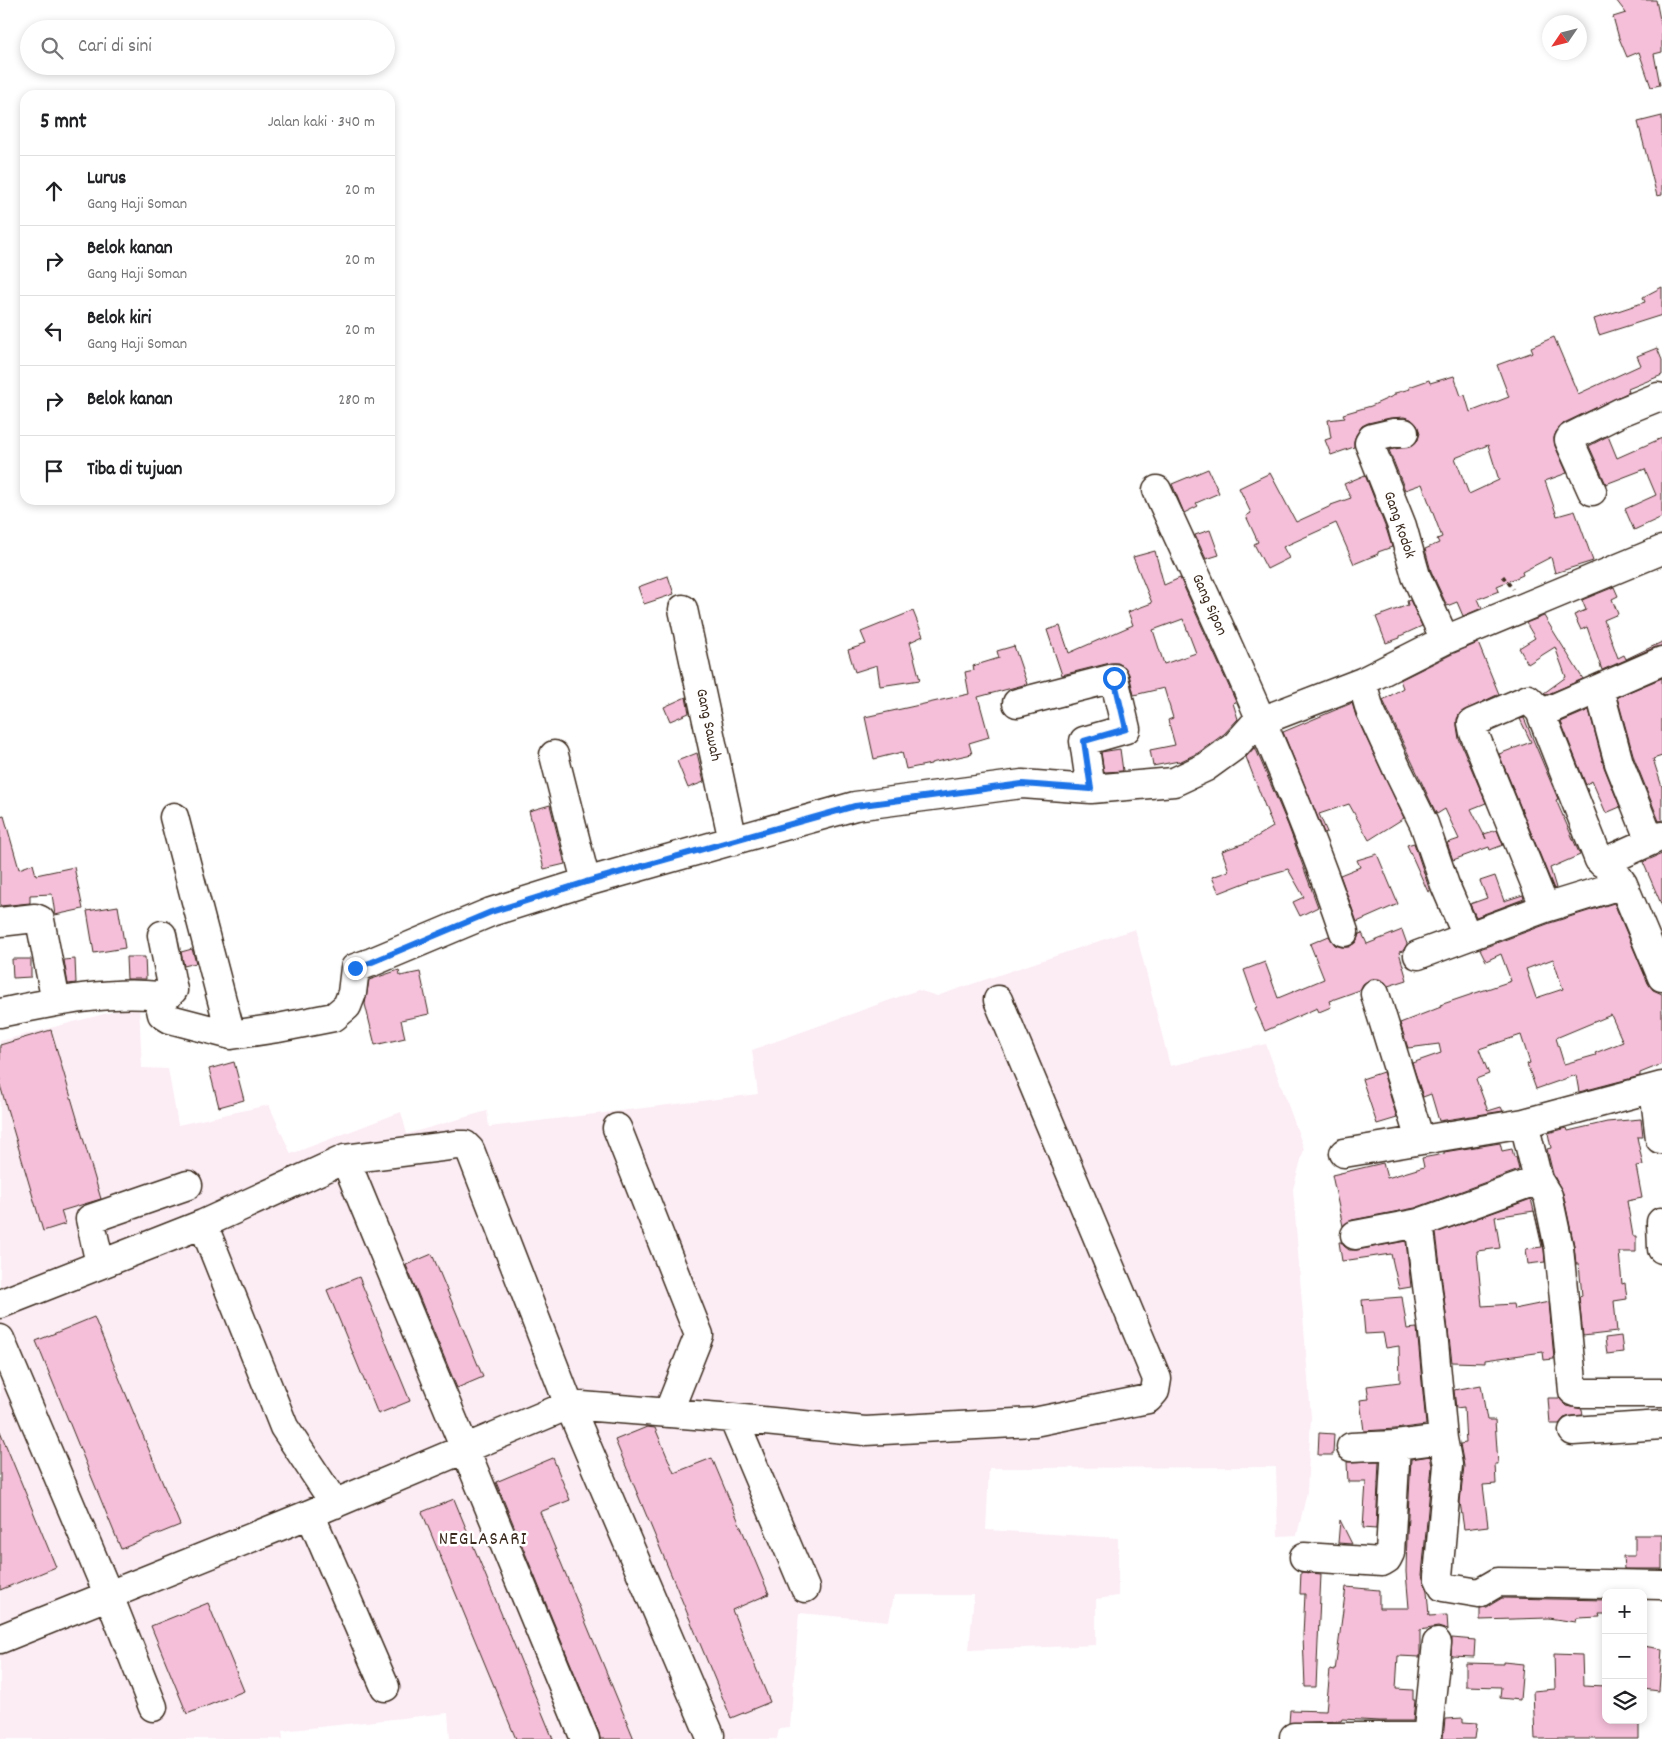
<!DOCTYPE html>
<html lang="id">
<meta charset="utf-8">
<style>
body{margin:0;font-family:Dekko,sans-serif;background:#f2f2f2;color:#202124}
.controls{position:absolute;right:15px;bottom:15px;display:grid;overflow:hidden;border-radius:10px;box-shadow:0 2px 8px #0003}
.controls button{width:45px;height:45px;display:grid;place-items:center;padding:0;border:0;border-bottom:1px solid #e0e0e0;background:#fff;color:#202124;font:25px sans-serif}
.compass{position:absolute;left:1542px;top:15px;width:45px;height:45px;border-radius:50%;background:#fff;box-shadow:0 2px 8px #0003;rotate:235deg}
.stop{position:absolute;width:15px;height:15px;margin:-11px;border:4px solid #1a73e8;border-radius:50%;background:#fff}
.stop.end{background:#1a73e8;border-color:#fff;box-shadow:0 1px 5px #0008}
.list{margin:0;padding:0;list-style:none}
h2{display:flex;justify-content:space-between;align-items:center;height:65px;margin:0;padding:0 20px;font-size:21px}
h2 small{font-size:16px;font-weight:400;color:#757577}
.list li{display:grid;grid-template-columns:32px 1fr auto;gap:15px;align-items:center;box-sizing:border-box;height:70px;padding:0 20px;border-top:1px solid #e0e0e0}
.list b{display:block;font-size:19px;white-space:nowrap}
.list p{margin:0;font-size:16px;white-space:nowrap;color:#757577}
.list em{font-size:16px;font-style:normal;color:#757577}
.icon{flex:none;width:28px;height:28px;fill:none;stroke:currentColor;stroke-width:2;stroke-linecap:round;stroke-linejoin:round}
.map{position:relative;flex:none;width:1662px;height:1739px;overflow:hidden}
.search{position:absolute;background:#fff;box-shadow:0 2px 8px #0003;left:20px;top:20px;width:375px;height:55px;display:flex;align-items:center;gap:12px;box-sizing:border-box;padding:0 18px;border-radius:28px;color:#757577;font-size:19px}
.panel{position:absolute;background:#fff;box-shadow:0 2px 8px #0003;left:20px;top:90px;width:375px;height:415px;border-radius:15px}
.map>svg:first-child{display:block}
.built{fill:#fcecf4}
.building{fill:#f5bfd9;stroke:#3b2a1e;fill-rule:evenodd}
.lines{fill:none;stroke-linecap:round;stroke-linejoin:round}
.minor-casing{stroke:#3b2a1e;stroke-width:31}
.path{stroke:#3b2a1e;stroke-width:3;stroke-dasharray:4 4;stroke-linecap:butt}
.minor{stroke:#fff;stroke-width:28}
.route{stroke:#1a73e8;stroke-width:6}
.labels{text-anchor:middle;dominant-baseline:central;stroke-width:5;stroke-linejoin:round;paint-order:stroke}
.street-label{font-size:16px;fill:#3b2a1e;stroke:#fff}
.quarter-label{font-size:19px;letter-spacing:1px;fill:#3b2a1e;stroke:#fff}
</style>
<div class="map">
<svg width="1662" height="1739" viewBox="0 0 1662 1739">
<rect width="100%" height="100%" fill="#fff"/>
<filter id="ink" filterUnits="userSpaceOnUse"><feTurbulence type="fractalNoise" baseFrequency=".02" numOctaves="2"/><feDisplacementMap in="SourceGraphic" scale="10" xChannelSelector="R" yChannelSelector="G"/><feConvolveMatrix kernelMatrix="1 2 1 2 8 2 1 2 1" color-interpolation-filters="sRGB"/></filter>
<g filter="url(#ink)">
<path class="built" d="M 1135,929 L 1170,1066 L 1266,1044 L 1304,1149 L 1293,1189 L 1311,1417 L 1307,1492 L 1297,1535 L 1278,1536 L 1276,1467 L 989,1468 L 986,1530 L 1118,1538 L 1118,1596 L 1096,1599 L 1096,1645 L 969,1650 L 974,1595 L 894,1595 L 889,1621 L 799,1613 L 790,1727 L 779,1728 L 777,1739 L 450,1739 L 448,1713 L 282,1731 L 283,1739 L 0,1739 L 0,1041 L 139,1005 L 142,1068 L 168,1069 L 178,1125 L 269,1105 L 291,1154 L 401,1112 L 407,1134 L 487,1111 L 489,1127 L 758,1094 L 752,1050 L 918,990 L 937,996 Z"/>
<path class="building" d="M 1616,0 L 1656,0 L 1662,29 L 1662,52 L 1654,54 L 1660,85 L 1651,87 L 1639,52 L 1627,57 L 1619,38 L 1613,17 L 1626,13 Z
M 1662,116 L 1662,195 L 1657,196 L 1638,122 Z
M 1662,287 L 1662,315 L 1599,335 L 1594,319 L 1645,302 L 1643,297 Z
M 1554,337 L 1578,394 L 1641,365 L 1637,356 L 1657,348 L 1662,360 L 1662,375 L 1628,389 L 1629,392 L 1564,423 L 1556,432 L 1554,438 L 1555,446 L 1567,473 L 1545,481 L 1557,516 L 1575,511 L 1593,561 L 1555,573 L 1551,557 L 1522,572 L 1523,575 L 1497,586 L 1499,591 L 1478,599 L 1482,608 L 1463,616 L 1457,602 L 1447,606 L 1431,571 L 1425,549 L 1439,543 L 1437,539 L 1442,537 L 1422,484 L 1405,490 L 1389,450 L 1412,446 L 1418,440 L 1420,433 L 1417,425 L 1411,419 L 1404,417 L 1390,418 L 1368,423 L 1362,426 L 1356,435 L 1354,441 L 1354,447 L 1331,455 L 1325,440 L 1331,438 L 1328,420 L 1345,418 L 1343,414 L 1371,406 L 1395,395 L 1395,393 L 1410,389 L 1409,387 L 1429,380 L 1430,383 L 1454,376 L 1461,396 L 1465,395 L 1470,412 L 1509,397 L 1497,365 L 1533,352 L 1531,347 ZM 1488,445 L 1499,480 L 1469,494 L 1455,458 Z
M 1608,436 L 1617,458 L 1662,438 L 1662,517 L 1634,530 L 1625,509 L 1656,495 L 1645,469 L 1606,484 L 1589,446 Z
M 1208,469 L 1219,493 L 1196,503 L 1198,506 L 1184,513 L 1172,484 Z
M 1270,473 L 1296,522 L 1331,506 L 1331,505 L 1351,498 L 1344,484 L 1365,475 L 1387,531 L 1392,547 L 1378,552 L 1378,554 L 1354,564 L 1336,523 L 1283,547 L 1289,558 L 1267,569 L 1254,544 L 1258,542 L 1246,516 L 1251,513 L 1239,488 Z
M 1210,530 L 1219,555 L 1206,559 L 1195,535 Z
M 1155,551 L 1164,585 L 1180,578 L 1236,702 L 1233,703 L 1238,719 L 1224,734 L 1198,753 L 1179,762 L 1179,761 L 1153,766 L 1150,750 L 1175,745 L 1168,720 L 1173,718 L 1164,688 L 1134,695 L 1129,674 L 1125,667 L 1118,663 L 1110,663 L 1062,675 L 1047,630 L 1060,626 L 1069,653 L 1133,625 L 1128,612 L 1152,603 L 1133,557 ZM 1183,619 L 1196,653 L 1164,664 L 1153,630 Z
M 668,576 L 674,594 L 644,604 L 638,587 Z
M 1614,587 L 1618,596 L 1612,599 L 1618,614 L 1604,620 L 1618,658 L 1624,655 L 1626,659 L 1662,642 L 1662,646 L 1656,647 L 1602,670 L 1587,627 L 1581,630 L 1574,615 L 1586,610 L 1582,600 Z
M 1410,600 L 1422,626 L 1400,636 L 1400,638 L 1386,643 L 1376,617 L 1408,605 L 1407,601 Z
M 913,611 L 923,636 L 910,642 L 920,680 L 880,686 L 877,665 L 855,672 L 848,650 L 866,644 L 861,632 Z
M 1544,616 L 1583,679 L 1546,695 L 1544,693 L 1566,677 L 1555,647 L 1528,664 L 1519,648 L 1535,638 L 1526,623 Z
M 1478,643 L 1499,694 L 1460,713 L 1457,719 L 1457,726 L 1459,739 L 1486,803 L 1471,809 L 1486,839 L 1484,834 L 1497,830 L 1503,845 L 1490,850 L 1489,847 L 1453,860 L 1447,843 L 1459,839 L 1445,809 L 1437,814 L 1435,811 L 1383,700 L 1403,688 L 1400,680 L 1452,654 Z
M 1014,646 L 1027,684 L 978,697 L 989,737 L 969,743 L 972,754 L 931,763 L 931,764 L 906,769 L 902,752 L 874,759 L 865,717 L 969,694 L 965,672 L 974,670 L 973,666 L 999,658 L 997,651 Z
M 1662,678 L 1662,756 L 1653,759 L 1662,787 L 1662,821 L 1659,821 L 1634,758 L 1617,697 Z
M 686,697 L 689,713 L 670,721 L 664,707 Z
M 1352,703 L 1356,716 L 1404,818 L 1369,840 L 1349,804 L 1319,814 L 1327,832 L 1324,833 L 1283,732 Z
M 1589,710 L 1604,767 L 1620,807 L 1606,813 L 1592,781 L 1586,785 L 1561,722 Z
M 1524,718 L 1558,799 L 1556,800 L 1580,855 L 1550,868 L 1556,888 L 1554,889 L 1499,754 L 1531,742 L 1520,719 Z
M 1255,747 L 1288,825 L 1318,907 L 1300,916 L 1293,902 L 1304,897 L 1288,869 L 1249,880 L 1250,881 L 1219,893 L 1212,877 L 1229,871 L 1222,851 L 1248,842 L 1273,827 L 1246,757 Z
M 1120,749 L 1123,771 L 1104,772 L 1101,752 Z
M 697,753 L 704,782 L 688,788 L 677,761 Z
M 550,805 L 565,864 L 544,869 L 529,811 Z
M 4,816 L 19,869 L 33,864 L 36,875 L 74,867 L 83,909 L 55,915 L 52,894 L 30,895 L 30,903 L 0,906 L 0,817 Z
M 1414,843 L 1430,891 L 1428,892 L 1407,845 Z
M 1377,854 L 1398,904 L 1357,922 L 1340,875 L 1360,867 L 1357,860 Z
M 1662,854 L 1662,906 L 1643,862 Z
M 1495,876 L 1504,901 L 1523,895 L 1524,899 L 1476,917 L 1470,904 L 1487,898 L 1480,881 Z
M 1614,903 L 1648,983 L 1653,990 L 1662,994 L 1662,1064 L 1640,1073 L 1640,1076 L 1579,1092 L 1576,1075 L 1536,1089 L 1527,1064 L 1530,1063 L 1521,1035 L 1479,1049 L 1489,1074 L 1476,1079 L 1488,1111 L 1501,1107 L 1503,1111 L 1439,1121 L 1431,1094 L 1423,1097 L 1412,1063 L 1441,1053 L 1439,1044 L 1408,1048 L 1400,1023 L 1441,1007 L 1440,1005 L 1511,981 L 1501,954 L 1486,961 L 1480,949 L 1550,923 ZM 1553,959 L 1563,989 L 1536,998 L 1526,969 ZM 1611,1015 L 1623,1042 L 1595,1053 L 1596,1055 L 1564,1064 L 1556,1038 Z
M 118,906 L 125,948 L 94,953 L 87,911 Z
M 1402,930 L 1407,944 L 1403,951 L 1399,952 L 1407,980 L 1388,986 L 1385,982 L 1379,979 L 1370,979 L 1363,984 L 1360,990 L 1329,1001 L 1331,1007 L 1319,1012 L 1317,1008 L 1265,1031 L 1255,1008 L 1257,1007 L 1244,970 L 1265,962 L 1278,998 L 1324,979 L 1310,944 L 1329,936 L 1335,945 L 1342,947 L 1349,947 L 1356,942 L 1359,934 L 1362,933 L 1367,944 Z
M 192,949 L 196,963 L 184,966 L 181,952 Z
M 126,957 L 145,957 L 146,979 L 127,979 Z
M 12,959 L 31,959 L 31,977 L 13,978 Z
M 75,959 L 76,983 L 68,984 L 64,960 Z
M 399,970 L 400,976 L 420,972 L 429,1014 L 401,1020 L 405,1038 L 375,1045 L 365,1004 L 369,980 Z
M 51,1030 L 101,1199 L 61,1211 L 65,1224 L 43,1231 L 0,1085 L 0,1045 Z
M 234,1062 L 244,1100 L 219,1107 L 209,1069 Z
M 1383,1072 L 1397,1118 L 1377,1124 L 1362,1079 Z
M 1641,1119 L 1643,1137 L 1637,1137 L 1643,1165 L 1636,1166 L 1642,1198 L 1627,1201 L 1633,1236 L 1636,1236 L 1636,1252 L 1619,1252 L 1622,1284 L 1625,1283 L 1627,1299 L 1614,1301 L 1617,1332 L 1583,1336 L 1579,1297 L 1582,1296 L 1579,1264 L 1576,1264 L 1574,1245 L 1563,1193 L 1553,1174 L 1547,1149 L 1551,1148 L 1548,1133 L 1567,1128 L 1568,1131 L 1607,1122 Z
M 1500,1143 L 1502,1151 L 1512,1149 L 1514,1157 L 1516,1157 L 1519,1170 L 1415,1208 L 1352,1220 L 1343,1226 L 1332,1175 L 1383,1163 L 1387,1178 L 1424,1167 L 1422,1158 L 1444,1154 L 1444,1152 Z
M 1531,1199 L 1544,1250 L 1545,1262 L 1528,1264 L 1526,1249 L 1542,1247 L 1534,1211 L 1495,1217 L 1500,1248 L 1477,1251 L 1482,1306 L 1513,1304 L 1514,1309 L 1549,1302 L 1554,1359 L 1544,1360 L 1543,1352 L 1485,1360 L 1485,1363 L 1452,1362 L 1436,1233 Z
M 1406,1241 L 1411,1287 L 1399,1289 L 1391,1254 L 1342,1261 L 1339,1242 L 1341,1242 L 1344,1246 L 1349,1250 L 1357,1250 Z
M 432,1254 L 483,1377 L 457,1388 L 406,1265 Z
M 359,1277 L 410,1401 L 378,1414 L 327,1290 Z
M 1402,1297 L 1407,1329 L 1417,1328 L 1426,1425 L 1395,1429 L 1364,1431 L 1360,1400 L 1369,1399 L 1367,1386 L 1400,1382 L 1399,1346 L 1386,1348 L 1383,1333 L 1365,1334 L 1362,1300 Z
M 94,1317 L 180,1525 L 121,1549 L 36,1341 Z
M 1621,1336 L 1623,1352 L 1607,1354 L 1605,1338 Z
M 1481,1385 L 1487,1420 L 1495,1420 L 1498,1464 L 1495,1464 L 1496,1484 L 1483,1485 L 1488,1526 L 1464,1529 L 1460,1502 L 1464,1466 L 1460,1444 L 1466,1443 L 1464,1407 L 1456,1408 L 1454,1390 Z
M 1548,1398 L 1559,1398 L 1567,1406 L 1582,1409 L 1583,1415 L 1571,1416 L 1564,1418 L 1559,1424 L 1550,1424 Z
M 647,1427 L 655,1428 L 674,1473 L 712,1458 L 769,1594 L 732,1610 L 770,1702 L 731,1718 L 615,1440 Z
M 0,1431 L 56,1567 L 0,1590 Z
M 1319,1433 L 1334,1434 L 1333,1455 L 1318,1455 Z
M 1430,1456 L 1432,1466 L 1422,1575 L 1427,1591 L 1429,1616 L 1447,1615 L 1448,1630 L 1438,1627 L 1420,1630 L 1420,1657 L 1398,1656 L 1396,1689 L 1413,1690 L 1413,1700 L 1415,1700 L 1413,1721 L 1379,1721 L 1342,1719 L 1341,1721 L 1289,1723 L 1290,1710 L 1326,1711 L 1330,1670 L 1335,1671 L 1346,1587 L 1379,1590 L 1379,1608 L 1409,1608 L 1406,1572 L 1407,1535 L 1411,1459 Z
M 553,1458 L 570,1500 L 540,1512 L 634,1739 L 600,1739 L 599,1733 L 496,1482 Z
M 1379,1461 L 1376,1529 L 1363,1528 L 1366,1482 L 1348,1482 L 1347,1462 Z
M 454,1499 L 553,1739 L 516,1739 L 422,1512 Z
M 1340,1520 L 1352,1544 L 1338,1543 Z
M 1635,1535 L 1662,1535 L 1662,1569 L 1624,1569 L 1623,1556 L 1635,1556 Z
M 1301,1572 L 1321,1574 L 1316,1687 L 1305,1687 L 1303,1635 L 1305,1594 L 1300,1594 Z
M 1502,1598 L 1606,1600 L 1606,1614 L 1599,1614 L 1600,1617 L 1577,1618 L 1576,1622 L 1548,1618 L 1480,1620 L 1480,1608 L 1487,1607 Z
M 208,1603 L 244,1691 L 187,1714 L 151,1626 Z
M 1452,1638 L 1475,1640 L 1474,1657 L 1451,1656 Z
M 1643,1646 L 1662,1649 L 1659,1691 L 1643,1689 Z
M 1554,1654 L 1582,1655 L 1583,1685 L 1606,1686 L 1606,1720 L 1639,1720 L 1639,1739 L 1535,1739 L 1533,1691 L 1555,1689 Z
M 1503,1662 L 1523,1664 L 1520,1700 L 1500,1698 L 1501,1687 L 1466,1686 L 1466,1663 L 1503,1664 Z
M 1463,1718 L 1463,1722 L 1477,1723 L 1475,1739 L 1443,1739 L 1445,1719 Z"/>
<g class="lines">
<defs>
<path id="minor" d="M 1404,433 L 1393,433 L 1372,438 L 1369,443 L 1402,526 L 1416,576 L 1445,640
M 1157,490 C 1223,635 1293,781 1344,932
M 1592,491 L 1569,440 L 1571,437 L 1621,412 L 1658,397 L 1662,398
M 683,609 L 733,841
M 1362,682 L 1370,710 L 1399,773 L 1424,824 L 1445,885 L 1467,936
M 1599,689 L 1619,763 L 1650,841
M 1017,703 L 1114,678 L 1126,729 L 1084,741 L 1091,789
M 1540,711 L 1599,860 L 1616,874 L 1623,884 L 1662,977
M 554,755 L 586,882
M 174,817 L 231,1035
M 1602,863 L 1662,836
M 1545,908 L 1474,733 L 1472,723 L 1528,699 L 1540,711 L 1545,712 L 1662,661
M 0,922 L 35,918 L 40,920 L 56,1002
M 1418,955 L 1545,908 L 1623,884
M 1375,994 L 1420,1140
M 158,996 L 168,995 L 173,990 L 162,935
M 0,1013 C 49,1003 108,990 158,996 L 162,1014 L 170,1019 L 231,1035 L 278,1028 L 334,1017 L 347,1006 L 352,993 L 355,968 L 372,962 L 491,912 L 586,882 L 855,806 L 1022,784 L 1091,789 L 1174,782 L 1206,767 L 1235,746 L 1252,727 L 1261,721 L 1362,682 L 1445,640 L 1662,550
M 1654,1089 L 1660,1139
M 1524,1123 L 1538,1180
M 617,1128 L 699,1335 L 668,1413
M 1344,1153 L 1524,1123 L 1662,1086
M 1661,1222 L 1662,1249
M 1419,1223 L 1433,1332 L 1443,1439 L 1448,1465 L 1438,1576 L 1443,1587 L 1479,1593 L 1498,1582 L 1662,1585
M 203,1224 L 284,1427 L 335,1504
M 1355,1235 L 1419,1223 L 1538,1180 L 1548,1196 L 1559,1248 L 1573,1391 L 1578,1393 L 1662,1393
M 100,1264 L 90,1219 L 188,1185
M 0,1304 L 203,1224 L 345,1159
M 0,1339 L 109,1596 L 153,1707
M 733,1418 L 805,1588
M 1573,1431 L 1662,1425
M 1351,1447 L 1396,1445 L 1443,1439
M 310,1514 L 385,1687
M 1304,1557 L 1382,1562 L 1387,1559 L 1390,1553 L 1396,1445
M 0,1639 L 310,1514 L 569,1405 L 710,1735
M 1294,1737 L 1427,1737
M 585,1739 L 345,1159 L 457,1145 L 465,1145 L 470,1150 L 569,1405 L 733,1418 L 865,1431 L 1034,1422 L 1148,1399 L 1155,1391 L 1157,1379 L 998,1000
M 1427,1739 L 1437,1643"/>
</defs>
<use href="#minor" class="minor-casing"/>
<path class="path" d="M 1503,576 L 1513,589"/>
<use href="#minor" class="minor"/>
</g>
</g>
<g class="lines" filter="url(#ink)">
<path class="route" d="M 355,968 L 372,962 L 491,912 L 586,882 L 855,806 L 1022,784 L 1091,789 L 1084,741 L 1126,729 L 1114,678"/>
</g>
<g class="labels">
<g class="street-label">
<text transform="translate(1399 525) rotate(71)">Gang Kodok</text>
<text transform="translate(1209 605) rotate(66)">Gang Sipon</text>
<text transform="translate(708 725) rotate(78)">Gang Sawah</text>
</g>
<g class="quarter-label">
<text x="483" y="1540">NEGLASARI</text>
</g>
</g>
</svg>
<div class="controls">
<button>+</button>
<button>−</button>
<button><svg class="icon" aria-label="layers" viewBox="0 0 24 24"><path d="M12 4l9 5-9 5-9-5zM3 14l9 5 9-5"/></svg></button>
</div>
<svg class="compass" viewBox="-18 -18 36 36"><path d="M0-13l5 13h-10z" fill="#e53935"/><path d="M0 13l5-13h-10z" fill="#757577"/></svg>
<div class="stop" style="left:1114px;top:678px"></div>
<div class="stop end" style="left:355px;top:968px"></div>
<div class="search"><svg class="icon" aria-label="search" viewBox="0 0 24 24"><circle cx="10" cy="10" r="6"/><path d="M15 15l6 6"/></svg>Cari di sini</div>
<section class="panel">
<h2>5 mnt<small>Jalan kaki · 340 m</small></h2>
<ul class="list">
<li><svg class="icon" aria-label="ahead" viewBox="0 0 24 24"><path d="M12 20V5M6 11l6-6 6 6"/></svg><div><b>Lurus</b><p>Gang Haji Soman</p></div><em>20 m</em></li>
<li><svg class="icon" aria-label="right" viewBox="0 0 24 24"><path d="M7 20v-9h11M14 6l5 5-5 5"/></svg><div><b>Belok kanan</b><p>Gang Haji Soman</p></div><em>20 m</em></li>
<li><svg class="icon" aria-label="left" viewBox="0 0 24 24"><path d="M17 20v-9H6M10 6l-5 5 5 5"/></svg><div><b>Belok kiri</b><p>Gang Haji Soman</p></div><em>20 m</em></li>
<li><svg class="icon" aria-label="right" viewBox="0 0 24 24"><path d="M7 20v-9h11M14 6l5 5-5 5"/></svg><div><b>Belok kanan</b></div><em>280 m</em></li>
<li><svg class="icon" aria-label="arrive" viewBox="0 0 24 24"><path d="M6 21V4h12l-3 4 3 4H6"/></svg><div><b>Tiba di tujuan</b></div></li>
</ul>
</section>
</div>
